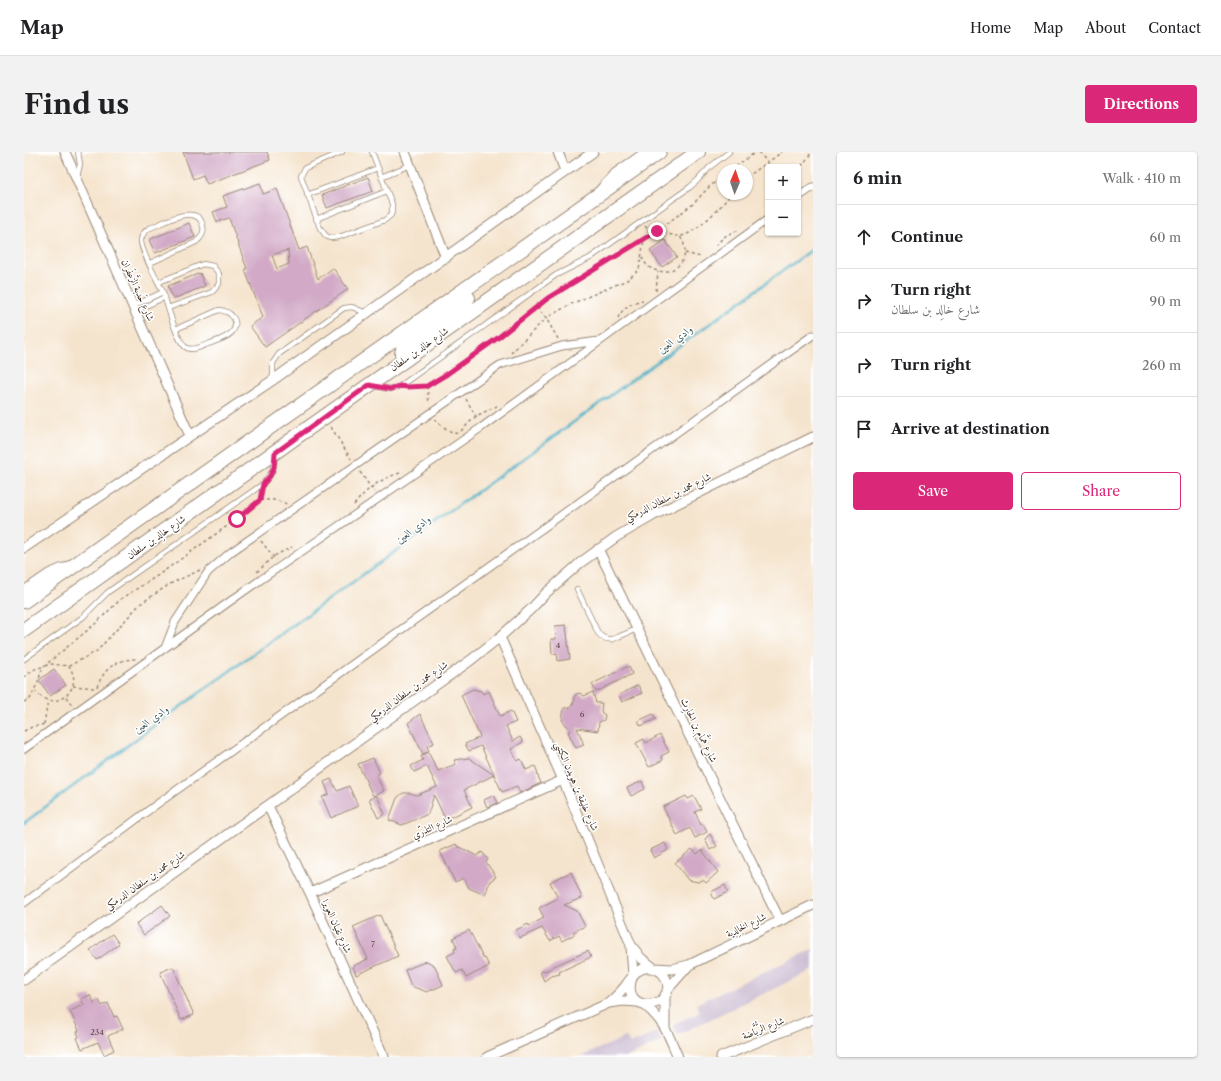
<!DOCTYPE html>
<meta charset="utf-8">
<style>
body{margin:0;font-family:"Libre Caslon Text",Amiri,serif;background:#f2f2f2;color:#202124}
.controls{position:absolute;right:12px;top:12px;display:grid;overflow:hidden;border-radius:4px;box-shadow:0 1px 3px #0004}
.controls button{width:36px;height:36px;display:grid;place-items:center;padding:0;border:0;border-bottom:1px solid #e0e0e0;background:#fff;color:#202124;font:20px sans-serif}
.compass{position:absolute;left:693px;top:12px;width:36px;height:36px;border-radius:50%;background:#fff;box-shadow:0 1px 3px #0004;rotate:2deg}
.stop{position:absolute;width:12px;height:12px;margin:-9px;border:3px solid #db2777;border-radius:50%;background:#fff}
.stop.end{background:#db2777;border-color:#fff;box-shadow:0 1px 4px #0008}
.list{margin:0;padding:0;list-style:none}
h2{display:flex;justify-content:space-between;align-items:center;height:52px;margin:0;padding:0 16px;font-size:17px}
h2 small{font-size:13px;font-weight:400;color:#757577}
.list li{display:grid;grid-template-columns:26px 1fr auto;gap:12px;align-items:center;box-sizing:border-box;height:64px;padding:0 16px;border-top:1px solid #e0e0e0}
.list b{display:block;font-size:15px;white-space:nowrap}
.list p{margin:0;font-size:13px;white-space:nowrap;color:#757577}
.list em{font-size:13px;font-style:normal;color:#757577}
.actions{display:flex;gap:8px;padding:12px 16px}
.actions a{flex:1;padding:9px 0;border:1px solid #db2777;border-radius:4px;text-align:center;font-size:14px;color:#db2777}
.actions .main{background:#db2777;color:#fff}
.icon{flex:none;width:22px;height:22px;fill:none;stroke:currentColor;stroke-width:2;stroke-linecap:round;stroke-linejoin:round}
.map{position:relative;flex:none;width:789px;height:905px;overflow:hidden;border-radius:4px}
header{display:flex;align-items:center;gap:24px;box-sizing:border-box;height:56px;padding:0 20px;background:#fff;border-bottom:1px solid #e0e0e0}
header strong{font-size:19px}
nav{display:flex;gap:22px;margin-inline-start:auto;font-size:14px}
.intro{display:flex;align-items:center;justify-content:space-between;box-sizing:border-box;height:96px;padding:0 24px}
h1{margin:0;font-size:28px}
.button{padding:10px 18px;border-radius:4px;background:#db2777;color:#fff;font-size:14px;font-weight:700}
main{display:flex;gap:24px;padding:0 24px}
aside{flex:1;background:#fff;border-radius:4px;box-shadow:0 1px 3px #0004}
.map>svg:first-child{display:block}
.industrial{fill:#ccbed3}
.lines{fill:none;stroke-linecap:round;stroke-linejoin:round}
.stream{stroke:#49b1c7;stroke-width:2.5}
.building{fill:#d2aac7;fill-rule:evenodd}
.service-casing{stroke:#988776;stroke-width:6}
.pedestrian-casing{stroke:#988776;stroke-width:9}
.minor-casing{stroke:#988776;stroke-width:11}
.primary-casing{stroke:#988776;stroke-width:16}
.path{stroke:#988776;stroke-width:1.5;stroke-dasharray:3 3;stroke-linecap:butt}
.service{stroke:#fff;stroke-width:4.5}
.pedestrian{stroke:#fff;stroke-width:7}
.minor{stroke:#fff;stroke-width:9}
.primary{stroke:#fff;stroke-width:14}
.route{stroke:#db2777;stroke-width:5}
.labels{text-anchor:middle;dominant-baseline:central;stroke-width:3;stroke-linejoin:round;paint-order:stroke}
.number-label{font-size:8px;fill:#614a48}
.street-label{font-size:10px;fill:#3b2a1e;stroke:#fff}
.water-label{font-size:11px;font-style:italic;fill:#416062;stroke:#fff}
</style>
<header>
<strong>Map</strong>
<nav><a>Home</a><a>Map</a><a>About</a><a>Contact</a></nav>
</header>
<div class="intro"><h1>Find us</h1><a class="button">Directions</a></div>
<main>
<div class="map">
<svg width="789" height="905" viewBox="0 0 789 905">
<rect width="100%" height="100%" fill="#fff"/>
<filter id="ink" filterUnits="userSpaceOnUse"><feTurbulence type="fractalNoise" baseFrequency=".025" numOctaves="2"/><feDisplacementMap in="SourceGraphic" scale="8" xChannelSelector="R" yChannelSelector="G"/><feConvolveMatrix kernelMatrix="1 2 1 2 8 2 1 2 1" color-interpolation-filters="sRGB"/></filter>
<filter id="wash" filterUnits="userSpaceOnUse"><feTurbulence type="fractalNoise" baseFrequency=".012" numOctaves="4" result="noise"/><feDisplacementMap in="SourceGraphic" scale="16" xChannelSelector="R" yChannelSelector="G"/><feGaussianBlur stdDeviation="0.9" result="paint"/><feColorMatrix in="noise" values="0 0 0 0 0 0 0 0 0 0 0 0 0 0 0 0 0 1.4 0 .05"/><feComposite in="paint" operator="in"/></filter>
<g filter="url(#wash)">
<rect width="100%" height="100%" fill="#f5e4cd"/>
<path class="industrial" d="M 789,797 L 789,818 L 653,883 L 649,873 L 676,860 L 672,852 Z
M 633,880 L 638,889 L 603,905 L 556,905 L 602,885 L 606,892 Z"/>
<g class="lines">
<path class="stream" d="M 0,671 L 127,576 L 789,97"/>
</g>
<g id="blocks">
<path class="building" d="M 159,0 L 243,0 L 246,8 L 183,32 L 179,23 L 169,27 Z
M 344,25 L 349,39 L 303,56 L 298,43 Z
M 236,31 L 239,42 L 253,37 L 275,98 L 283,95 L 294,127 L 309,116 L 324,137 L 241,195 L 226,174 L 239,165 L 221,118 L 223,117 L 205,66 L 193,70 L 189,60 L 203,55 L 199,44 ZM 264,98 L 265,112 L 253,117 L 248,103 Z
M 165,71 L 171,85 L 131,101 L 125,88 Z
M 641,88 L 653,105 L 638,115 L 626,99 Z
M 176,121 L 181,134 L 149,147 L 144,134 Z
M 542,473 L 546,507 L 534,509 L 533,501 L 528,502 L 527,487 L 532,487 L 531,474 Z
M 605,514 L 608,522 L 572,540 L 568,532 Z
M 30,517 L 42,533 L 26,544 L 15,528 Z
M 614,533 L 618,541 L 598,550 L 595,543 Z
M 449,537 L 457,539 L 459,542 L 465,539 L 476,564 L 487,559 L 492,570 L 482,574 L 489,589 L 496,585 L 499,590 L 487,597 L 493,609 L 497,607 L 502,618 L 511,614 L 514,621 L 513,622 L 517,631 L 496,641 L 493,634 L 478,640 L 457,594 L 445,599 L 441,592 L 456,585 L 437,543 Z
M 569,540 L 572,551 L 578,551 L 577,560 L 581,563 L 580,568 L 575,570 L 574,579 L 553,576 L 560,593 L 552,596 L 544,580 L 547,579 L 538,568 L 540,556 L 546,556 L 551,548 L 550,545 L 552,542 L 556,541 L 560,544 Z
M 396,562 L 410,591 L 403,594 L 405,599 L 399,602 L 384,571 Z
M 629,562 L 632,567 L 617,574 L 614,569 Z
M 636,583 L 645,600 L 637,604 L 639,608 L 625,615 L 612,591 L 620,587 L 622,591 Z
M 404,600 L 414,619 L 432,612 L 430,608 L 445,606 L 470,623 L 440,638 L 448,655 L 432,663 L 421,667 L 410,643 L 404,662 L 378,673 L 365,668 L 373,646 L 379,641 L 386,641 L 393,643 L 413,635 L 403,614 L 390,620 L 387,614 L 399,608 L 397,604 Z
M 349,606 L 356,621 L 352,623 L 360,639 L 349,644 L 334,612 Z
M 307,627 L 313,639 L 325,634 L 334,654 L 307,666 L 298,645 L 305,642 L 300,630 Z
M 618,629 L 621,637 L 607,644 L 603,636 Z
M 470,643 L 474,651 L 463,655 L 460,648 Z
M 353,644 L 361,662 L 354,666 L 345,647 Z
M 662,644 L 664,647 L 670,644 L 677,657 L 671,660 L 677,673 L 679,672 L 683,680 L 671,686 L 666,676 L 653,683 L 639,655 Z
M 686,682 L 693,694 L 686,698 L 681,687 Z
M 641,691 L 644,698 L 630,706 L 626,698 Z
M 432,692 L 433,694 L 453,704 L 458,700 L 464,707 L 462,710 L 472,725 L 466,729 L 461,743 L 445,736 L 440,726 L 431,730 L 416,699 Z
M 668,697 L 673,702 L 678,698 L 694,720 L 682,731 L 679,728 L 674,730 L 664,728 L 651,711 Z
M 547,720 L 558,746 L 540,753 L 553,759 L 561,774 L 549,780 L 551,782 L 538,789 L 535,784 L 526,789 L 518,776 L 496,786 L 492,778 L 504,772 L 505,774 L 520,766 L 515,756 L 534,746 L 526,730 Z
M 701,733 L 704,740 L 690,747 L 687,740 Z
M 138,753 L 146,764 L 120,783 L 112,772 Z
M 356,763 L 374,804 L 332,823 L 329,814 L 344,807 L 329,775 Z
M 445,778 L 460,807 L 461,806 L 465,814 L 442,826 L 438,818 L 432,821 L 423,804 L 431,800 L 430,797 L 433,796 L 429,786 Z
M 88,782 L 95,792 L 73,808 L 66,798 Z
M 564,799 L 567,805 L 535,820 L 536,822 L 527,824 L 520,829 L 516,820 L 524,818 L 530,814 Z
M 403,809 L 411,814 L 419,833 L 403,840 L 387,834 L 381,818 Z
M 149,815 L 170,863 L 157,868 L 136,820 Z
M 66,843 L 70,851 L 75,848 L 78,854 L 84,851 L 90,865 L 93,864 L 99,877 L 84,884 L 90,898 L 80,903 L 74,890 L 58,897 L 53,886 L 55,885 L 53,880 L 55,879 L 46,859 L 60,853 L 57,847 Z"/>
</g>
</g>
<g filter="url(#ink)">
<use href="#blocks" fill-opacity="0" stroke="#988776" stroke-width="1"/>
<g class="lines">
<defs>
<path id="service" d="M 318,0 L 281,16 L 277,24 L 296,76 L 302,84 L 306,86 L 315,85 L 361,68 L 367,63 L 368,59 L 368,52 L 348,0
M 53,25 L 56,12 L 54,0
M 357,25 L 386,13
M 283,43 L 354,16
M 292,67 L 363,39
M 126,111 L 172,90 C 177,86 181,81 179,74 C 174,50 139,71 126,76 C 122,78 118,82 117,88 C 116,98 134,129 139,140 C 143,151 153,192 163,196 C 170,199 178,194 184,192 C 192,189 204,186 209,179 C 216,168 206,159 195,158 L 152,177
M 135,130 L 179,112 L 189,114 L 195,122 L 195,132 L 188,140 L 144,156
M 109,154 L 139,140
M 111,159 L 141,145
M 249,228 L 249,211 L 255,202 L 320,156 L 328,155 L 342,161
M 351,234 L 366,237 L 376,234 L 532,123 L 566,106 L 666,35 L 673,29 L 686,15 L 705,0
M 553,437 L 574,481 C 578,486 583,488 589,487 L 613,477
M 0,507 L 59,465 L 84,440 L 239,332 L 248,320 L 251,304"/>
<path id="pedestrian" d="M 774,45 L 789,35
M 141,496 L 151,470 L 184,420 L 207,400 L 476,213 L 538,194 L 575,189
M 0,597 L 219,440 L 458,275 L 744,67
M 0,751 L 129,655 L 789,183"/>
<path id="minor" d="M 41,0 L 166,284
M 381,0 L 422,106
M 534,0 L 541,19
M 577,37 L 592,21 L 622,0
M 0,396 L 249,228 L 569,0
M 574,397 L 756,769
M 0,439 L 25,422 L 39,416
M 476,485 L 539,628 L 607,793 L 617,806 L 630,816
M 244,654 L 286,741 L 360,905
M 286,741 L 539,628
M 607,794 L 609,824
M 631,816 L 648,817 L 665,813 L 789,753
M 0,828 L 447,508 L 476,485 L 507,457 L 522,441 L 556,411 L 592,385 L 630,363 L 789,285
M 643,838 L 665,813
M 585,851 C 591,845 597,840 602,833 C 606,828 609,822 614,819 C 623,813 636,816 641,825 C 658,857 595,865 608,826
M 619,852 C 640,868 644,882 654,905
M 641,875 L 641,843
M 463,905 L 585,851 L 599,849 L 613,850
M 697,905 L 789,867"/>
<path id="primary" d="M 382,206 L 378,202 L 379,197 L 444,146
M 0,449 L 635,0
M 0,478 L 674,0"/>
</defs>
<use href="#service" class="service-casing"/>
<use href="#pedestrian" class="pedestrian-casing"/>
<use href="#minor" class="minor-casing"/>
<use href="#primary" class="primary-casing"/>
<path class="path" d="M 735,0 L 747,15
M 707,18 L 732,0
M 774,19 L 788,0
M 723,25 L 758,0
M 621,74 L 628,82
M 634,79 C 640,80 648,84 655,84 C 669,85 699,53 707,42
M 692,94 C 698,85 705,81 716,78
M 661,101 L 677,105
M 618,105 C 620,109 622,113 625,115 C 642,127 666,113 660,93 C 660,90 657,87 656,84
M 632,139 L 634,120
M 512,155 L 522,166 L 534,187
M 594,166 C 598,156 608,150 619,148
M 487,201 L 522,166 L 547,152 L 603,128 L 615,118 L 620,88
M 403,234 L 405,252
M 387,235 L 403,234 L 423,222 L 475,185 L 525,146 L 633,79 L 669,52 L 685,35 L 699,24
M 442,247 L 454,268
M 411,267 C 419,275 425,280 435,282
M 307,275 L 327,307
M 437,279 L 452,264 L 473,254
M 336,320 L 350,340
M 236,348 L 251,348 L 263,352
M 330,353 C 343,336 358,326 379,320
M 237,389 L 252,408
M 233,420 L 250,404 L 268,395
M 21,514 L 27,512 L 45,514 L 73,499 L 116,452 L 146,432 L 176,418
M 0,525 L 11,517 L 18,515
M 49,534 L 71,536
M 73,535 C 80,516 93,507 112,507
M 11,539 C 14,542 18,546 23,548 C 38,552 53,538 49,522 C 48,520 47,517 45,514
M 42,545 L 48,553
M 0,550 L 6,547 L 13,532 L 19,515 L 71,472 L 98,446 L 133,424 L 213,367 L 236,348 L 237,342
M 20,572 L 24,548
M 0,579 L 8,575 L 21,572"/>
<use href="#service" class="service"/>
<use href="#pedestrian" class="pedestrian"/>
<use href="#minor" class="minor"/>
<use href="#primary" class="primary"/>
</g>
</g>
<g class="lines" filter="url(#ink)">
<path class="route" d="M 213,367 L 236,348 L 239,332 L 246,324 L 250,315 L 251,301 L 345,233 L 366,237 L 376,234 L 383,235 L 403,234 L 423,222 L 475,185 L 524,146 L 633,79"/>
</g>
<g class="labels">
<g class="number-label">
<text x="534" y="493">4</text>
<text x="558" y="562">6</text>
<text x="349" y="792">7</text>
<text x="73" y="880">234</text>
</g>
<g class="street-label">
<text transform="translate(114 138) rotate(66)">شارع حَدبة الزَّعفَران</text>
<text transform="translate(395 197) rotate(-35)">شارع خالِد بن سلطان</text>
<text transform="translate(644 345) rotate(-27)">شارع محمد بن سلطان الدرمكي</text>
<text transform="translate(132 385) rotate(-35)">شارع خالِد بن سلطان</text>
<text transform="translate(384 539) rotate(-36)">شارع محمد بن سلطان الدرمكي</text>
<text transform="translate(675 578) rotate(64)">شارع هَمَّام بن الحارِث</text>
<text transform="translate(553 634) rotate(67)">شارع خليفة بن هويدن الكتبي</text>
<text transform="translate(408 675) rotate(-24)">شارع التذرّي</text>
<text transform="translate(121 728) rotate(-35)">شارع محمد بن سلطان الدرمكي</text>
<text transform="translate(722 773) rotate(-26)">شارع الخالِدية</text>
<text transform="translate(313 774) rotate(66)">شارع نقيان العويرا</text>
<text transform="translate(739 876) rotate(-22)">شارع الرُّبَّاضة</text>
</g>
<g class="water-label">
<text transform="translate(651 187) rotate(-36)">وادي العين</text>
<text transform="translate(389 377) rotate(-36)">وادي العين</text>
<text transform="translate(127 567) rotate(-36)">وادي العين</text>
</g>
</g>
</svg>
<div class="controls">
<button>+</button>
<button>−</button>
</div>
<svg class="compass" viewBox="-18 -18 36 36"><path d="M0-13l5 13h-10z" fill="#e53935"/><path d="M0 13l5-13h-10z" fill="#757577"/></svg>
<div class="stop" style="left:213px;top:367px"></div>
<div class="stop end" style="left:633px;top:79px"></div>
</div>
<aside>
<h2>6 min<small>Walk · 410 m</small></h2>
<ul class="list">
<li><svg class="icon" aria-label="ahead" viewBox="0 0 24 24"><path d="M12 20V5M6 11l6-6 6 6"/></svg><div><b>Continue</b></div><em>60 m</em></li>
<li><svg class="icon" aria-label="right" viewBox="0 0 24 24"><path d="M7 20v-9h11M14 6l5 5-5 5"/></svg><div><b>Turn right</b><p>شارع خالِد بن سلطان</p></div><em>90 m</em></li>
<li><svg class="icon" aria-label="right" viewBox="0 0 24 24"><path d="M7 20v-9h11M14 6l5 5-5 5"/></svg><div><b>Turn right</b></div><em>260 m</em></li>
<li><svg class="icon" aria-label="arrive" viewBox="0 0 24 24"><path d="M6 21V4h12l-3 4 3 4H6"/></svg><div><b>Arrive at destination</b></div></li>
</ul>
<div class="actions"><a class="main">Save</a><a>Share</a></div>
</aside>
</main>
